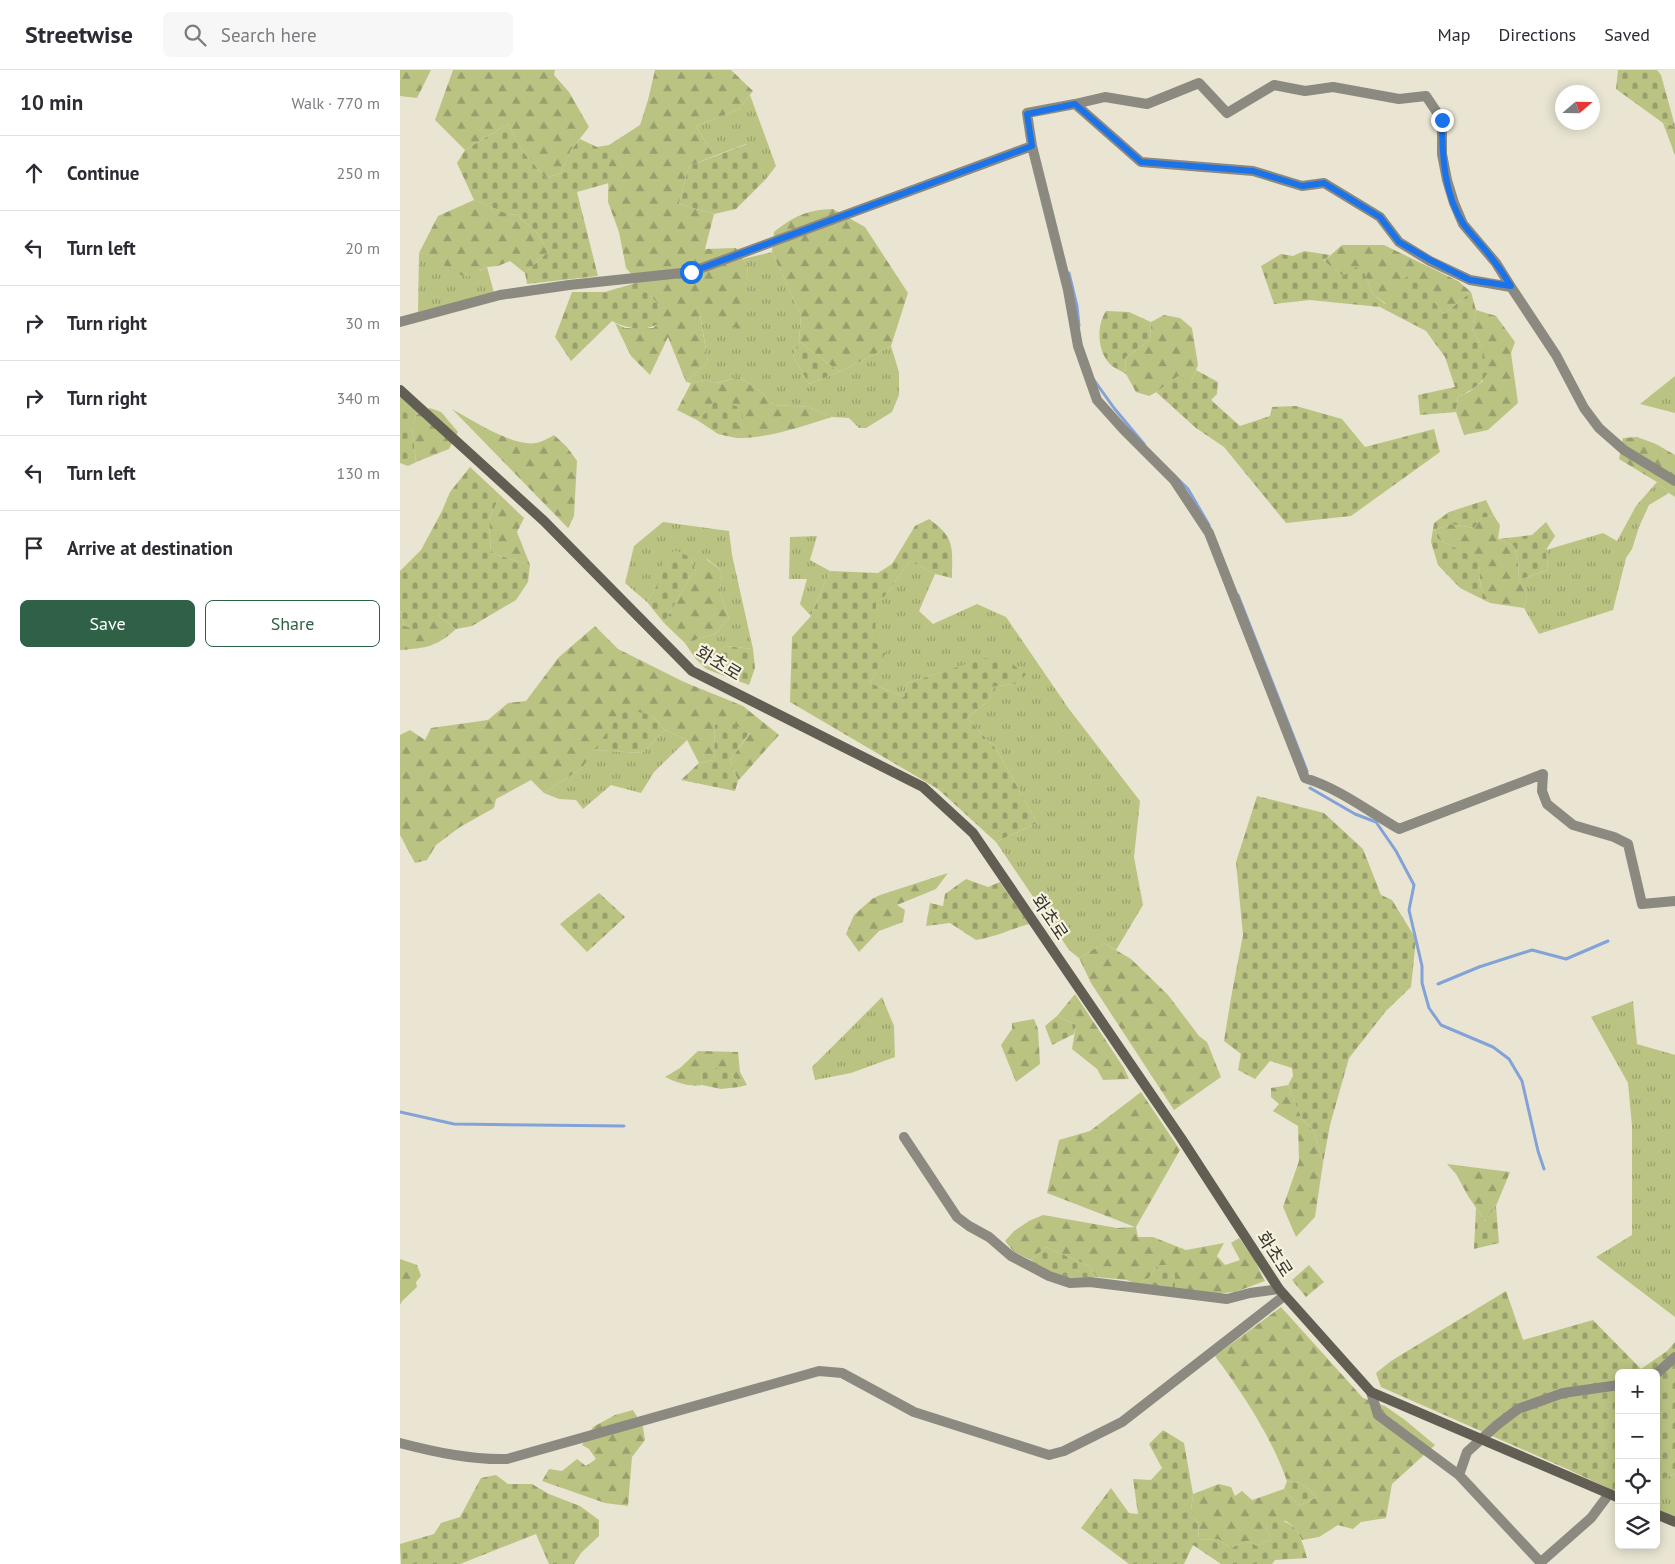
<!DOCTYPE html>
<meta charset="utf-8">
<style>
body{margin:0;font-family:"PT Sans","Noto Sans KR",sans-serif;background:#f7f7f7;color:#2b2b33}
.controls{position:absolute;right:15px;bottom:15px;display:grid;overflow:hidden;border-radius:8px;box-shadow:0 2px 12px #0003}
.controls button{width:45px;height:45px;display:grid;place-items:center;padding:0;border:0;border-bottom:1px solid #e1e1e2;background:#fff;color:#2b2b33;font:25px sans-serif}
.compass{position:absolute;left:1155px;top:15px;width:45px;height:45px;border-radius:50%;background:#fff;box-shadow:0 2px 12px #0003;rotate:70deg}
.stop{position:absolute;width:15px;height:15px;margin:-11px;border:4px solid #1a73e8;border-radius:50%;background:#fff}
.stop.end{background:#1a73e8;border-color:#fff;box-shadow:0 1px 5px #0008}
.list{margin:0;padding:0;list-style:none}
h2{display:flex;justify-content:space-between;align-items:center;height:65px;margin:0;padding:0 20px;font-size:21px}
h2 small{font-size:16px;font-weight:400;color:#7c7c81}
.list li{display:grid;grid-template-columns:32px 1fr auto;gap:15px;align-items:center;box-sizing:border-box;height:75px;padding:0 20px;border-top:1px solid #e1e1e2}
.list b{display:block;font-size:19px;white-space:nowrap}
.list em{font-size:16px;font-style:normal;color:#7c7c81}
.actions{display:flex;gap:10px;padding:15px 20px}
.actions a{flex:1;padding:11px 0;border:1px solid #2e6146;border-radius:8px;text-align:center;font-size:18px;color:#2e6146}
.actions .main{background:#2e6146;color:#fff}
.icon{flex:none;width:28px;height:28px;fill:none;stroke:currentColor;stroke-width:2;stroke-linecap:round;stroke-linejoin:round}
.map{position:relative;flex:none;width:1275px;height:1494px;overflow:hidden}
header{display:flex;align-items:center;gap:30px;box-sizing:border-box;height:70px;padding:0 25px;background:#fff;border-bottom:1px solid #e1e1e2}
header strong{font-size:24px}
nav{display:flex;gap:28px;margin-inline-start:auto;font-size:18px}
.search{width:350px;height:45px;background:#f7f7f7;display:flex;align-items:center;gap:12px;box-sizing:border-box;padding:0 18px;border-radius:8px;color:#7c7c81;font-size:19px}
main{display:flex}
aside{flex:1;background:#fff}
.map>svg:first-child{display:block}
.grass{fill:url(#grass-tufts)}
.forest{fill:url(#forest-firs)}
.cemetery{fill:url(#cemetery-stones)}
.lines{fill:none;stroke-linecap:round;stroke-linejoin:round}
.stream{stroke:#83a2d8;stroke-width:3}
.street{stroke:#8c8981;stroke-width:10}
.secondary{stroke:#625e53;stroke-width:10}
.route{stroke:#1a73e8;stroke-width:6}
.labels{text-anchor:middle;dominant-baseline:central;stroke-width:4.5;stroke-linejoin:round;paint-order:stroke}
.street-label{font-size:18px;fill:#36352d;stroke:#f6f2df}
</style>
<header>
<strong>Streetwise</strong>
<div class="search"><svg class="icon" aria-label="search" viewBox="0 0 24 24"><circle cx="10" cy="10" r="6"/><path d="M15 15l6 6"/></svg>Search here</div>
<nav><a>Map</a><a>Directions</a><a>Saved</a></nav>
</header>
<main>
<aside>
<h2>10 min<small>Walk · 770 m</small></h2>
<ul class="list">
<li><svg class="icon" aria-label="ahead" viewBox="0 0 24 24"><path d="M12 20V5M6 11l6-6 6 6"/></svg><div><b>Continue</b></div><em>250 m</em></li>
<li><svg class="icon" aria-label="left" viewBox="0 0 24 24"><path d="M17 20v-9H6M10 6l-5 5 5 5"/></svg><div><b>Turn left</b></div><em>20 m</em></li>
<li><svg class="icon" aria-label="right" viewBox="0 0 24 24"><path d="M7 20v-9h11M14 6l5 5-5 5"/></svg><div><b>Turn right</b></div><em>30 m</em></li>
<li><svg class="icon" aria-label="right" viewBox="0 0 24 24"><path d="M7 20v-9h11M14 6l5 5-5 5"/></svg><div><b>Turn right</b></div><em>340 m</em></li>
<li><svg class="icon" aria-label="left" viewBox="0 0 24 24"><path d="M17 20v-9H6M10 6l-5 5 5 5"/></svg><div><b>Turn left</b></div><em>130 m</em></li>
<li><svg class="icon" aria-label="arrive" viewBox="0 0 24 24"><path d="M6 21V4h12l-3 4 3 4H6"/></svg><div><b>Arrive at destination</b></div></li>
</ul>
<div class="actions"><a class="main">Save</a><a>Share</a></div>
</aside>
<div class="map">
<svg width="1275" height="1494" viewBox="0 0 1275 1494">
<defs>
<pattern id="grass-tufts" width="24" height="20" patternUnits="userSpaceOnUse" patternTransform="scale(1.25)"><rect width="24" height="20" fill="#bbc383"/><path d="M3 7l-1-3M5 7V3M7 7l1-3M15 17l-1-3M17 17v-4M19 17l1-3" fill="none" stroke="#999f6c"/></pattern>
<pattern id="forest-firs" width="22" height="20" patternUnits="userSpaceOnUse" patternTransform="scale(1.25)"><rect width="22" height="20" fill="#bbc383"/><path d="M5 1l3.5 6h-7zM16 11l3.5 6h-7z" fill="#999f6c"/></pattern>
<pattern id="cemetery-stones" width="16" height="16" patternUnits="userSpaceOnUse" patternTransform="scale(1.25)"><rect width="16" height="16" fill="#bbc383"/><path d="M2 7V4a2 2 0 0 1 4 0v3zM10 15v-3a2 2 0 0 1 4 0v3z" fill="#999f6c"/></pattern>
</defs>
<rect width="100%" height="100%" fill="#e9e5d2"/>
<path class="grass" d="M 350,25 L 376,96 L 366,109 L 346,74 L 314,86 L 296,56 L 339,39 Z
M 372,182 L 401,245 L 399,271 L 393,286 L 409,314 L 439,302 L 491,276 L 499,302 L 499,325 L 492,342 L 466,358 L 459,358 L 449,348 L 432,347 L 409,337 L 374,335 L 359,320 L 339,307 L 316,313 L 306,310 L 291,313 L 286,312 L 308,292 L 300,244 L 345,217 L 348,197 L 343,189 Z
M 19,183 L 38,186 L 49,201 L 80,201 L 87,197 L 94,223 L 18,242 Z
M 1275,306 L 1275,343 L 1240,334 Z
M 1257,412 L 1269,423 L 1249,435 L 1239,457 L 1232,479 L 1226,488 L 1213,540 L 1139,564 L 1124,538 L 1127,524 L 1119,510 L 1148,500 L 1146,480 L 1203,463 L 1217,471 L 1236,436 Z
M 263,452 L 329,461 L 332,485 L 353,579 L 325,576 L 312,586 L 306,599 L 295,588 L 285,573 L 315,564 L 329,548 L 320,523 L 322,501 L 307,489 L 296,501 L 290,487 L 257,503 L 257,515 L 247,532 L 225,513 L 234,476 Z
M 417,466 L 410,490 L 430,501 L 411,546 L 400,534 L 407,509 L 389,509 L 390,467 Z
M 510,491 L 535,504 L 519,541 L 533,554 L 577,534 L 606,547 L 669,639 L 740,731 L 734,787 L 743,835 L 716,880 L 704,873 L 679,888 L 669,880 L 596,772 L 637,753 L 597,680 L 567,648 L 590,630 L 592,617 L 619,613 L 542,602 L 507,613 L 504,627 L 470,613 L 487,579 L 475,573 L 475,533 L 484,527 Z
M 265,660 L 287,670 L 254,702 L 241,723 L 211,715 L 183,739 L 176,730 L 159,729 L 144,723 L 182,698 L 194,680 L 242,683 Z
M 482,927 L 494,956 L 495,987 L 451,1003 L 415,1010 L 412,997 Z
M 1233,931 L 1237,974 L 1275,985 L 1275,1247 L 1196,1187 L 1232,1165 L 1232,1056 L 1228,1013 L 1191,947 Z
M 1275,1404 L 1275,1448 L 1256,1440 L 1256,1411 Z"/>
<path class="forest" d="M 0,0 L 31,0 L 17,28 L 0,26 Z
M 53,0 L 155,0 L 154,5 L 169,22 L 189,57 L 171,80 L 161,103 L 146,108 L 123,82 L 108,54 L 65,80 L 35,50 Z
M 255,0 L 331,0 L 353,21 L 339,39 L 296,56 L 314,86 L 289,96 L 279,134 L 314,144 L 305,179 L 336,178 L 348,197 L 340,259 L 300,245 L 308,292 L 286,312 L 268,267 L 250,305 L 231,286 L 215,253 L 225,258 L 253,258 L 261,251 L 257,233 L 226,198 L 219,162 L 208,132 L 209,75 L 240,55 L 248,30 Z
M 1263,53 L 1275,56 L 1275,85 Z
M 74,130 L 108,144 L 118,145 L 139,165 L 148,182 L 125,203 L 110,191 L 98,196 L 87,197 L 68,207 L 49,201 L 38,187 L 19,183 L 38,146 Z
M 433,139 L 465,157 L 508,223 L 491,276 L 439,302 L 399,271 L 401,245 L 372,182 L 374,162 C 394,146 407,140 433,139 Z
M 942,175 L 984,175 L 1058,211 L 1071,222 L 1044,244 L 1033,232 L 986,234 L 973,224 L 964,202 L 944,207 L 924,191 Z
M 1076,240 L 1096,246 L 1115,272 L 1111,283 L 1118,333 L 1088,360 L 1064,365 L 1056,342 L 1058,326 L 1069,322 L 1083,311 L 1082,277 L 1072,258 Z
M 764,245 L 780,248 L 792,258 L 798,295 L 791,312 L 764,318 L 749,326 L 736,322 L 726,304 L 725,288 L 750,270 L 751,252 Z
M 339,307 L 359,320 L 374,335 L 409,337 L 432,347 C 400,357 370,368 336,368 L 311,334 L 309,341 L 297,350 L 277,340 L 291,313 L 306,310 L 317,313 Z
M 30,338 L 41,342 L 58,362 L 49,379 L 16,392 L 12,357 L 16,345 Z
M 52,339 C 72,350 113,377 136,373 C 142,372 149,368 154,365 L 167,377 L 177,391 L 174,446 L 168,458 Z
M 1237,367 L 1256,374 L 1275,385 L 1275,427 L 1269,423 L 1257,412 L 1219,389 L 1223,368 Z
M 100,425 L 124,448 L 117,462 L 130,495 L 91,483 L 89,450 Z
M 1094,446 L 1100,455 L 1098,469 L 1114,476 L 1118,491 L 1119,510 L 1127,524 L 1124,538 L 1090,533 C 1080,519 1078,508 1080,491 L 1038,469 L 1034,460 L 1051,454 L 1074,458 L 1081,448 Z
M 306,489 L 322,501 L 320,523 L 329,548 L 315,564 L 285,573 L 264,553 L 290,507 Z
M 0,540 L 4,556 L 38,545 L 56,559 C 36,577 27,578 0,580 Z
M 195,556 L 218,579 L 284,612 L 343,636 L 379,665 L 338,711 L 330,690 L 350,663 L 315,655 L 314,690 L 299,693 L 287,670 L 265,660 L 252,645 L 198,675 L 182,698 L 144,723 L 131,710 L 96,729 L 94,738 L 60,757 L 36,775 L 27,790 L 15,793 L 0,765 L 0,665 L 10,660 L 25,670 L 31,658 L 88,650 L 108,633 L 126,631 L 159,587 Z
M 548,803 L 536,819 L 497,835 L 505,840 L 503,852 L 479,861 L 459,882 L 446,864 L 454,845 L 472,829 L 480,825 Z
M 704,873 L 731,889 L 768,925 L 799,966 L 807,972 L 821,1007 L 774,1040 L 691,913 L 679,888 Z
M 675,924 L 724,998 L 729,1009 L 703,1010 L 697,999 L 672,979 L 676,955 L 657,946 Z
M 634,949 L 638,959 L 640,994 L 616,1012 L 601,975 L 612,959 L 612,953 Z
M 298,981 L 338,982 L 340,1002 L 347,1015 L 339,1017 L 331,1003 L 301,1002 L 302,1015 C 288,1017 278,1013 265,1007 L 280,998 Z
M 888,1015 L 902,1049 L 914,1061 L 923,1093 L 915,1147 L 896,1167 L 883,1137 L 899,1091 L 898,1056 L 873,1041 L 879,1034 L 871,1027 L 871,1018 Z
M 741,1022 L 780,1080 L 736,1157 L 738,1167 L 753,1167 L 786,1180 L 824,1173 L 817,1186 L 825,1195 L 840,1190 L 831,1173 L 839,1168 L 854,1189 L 865,1211 L 835,1222 L 813,1224 L 775,1220 L 768,1195 L 758,1195 L 748,1209 L 736,1214 L 727,1210 L 696,1207 L 689,1196 L 646,1177 L 631,1190 L 614,1182 L 605,1171 L 614,1161 L 629,1151 L 643,1145 L 717,1158 L 735,1157 L 647,1123 L 659,1070 L 690,1061 Z
M 1047,1094 L 1110,1102 L 1096,1136 L 1085,1151 L 1068,1126 L 1056,1104 Z
M 0,1189 L 17,1195 L 21,1206 L 16,1212 L 17,1217 L 2,1231 L 0,1235 Z
M 881,1237 L 963,1328 L 985,1336 L 1005,1350 L 1035,1375 L 992,1414 L 986,1448 L 961,1452 L 953,1459 L 938,1455 L 919,1467 L 902,1470 L 893,1456 L 886,1451 L 866,1456 L 871,1468 L 857,1476 L 847,1471 L 831,1478 L 818,1469 L 799,1470 L 798,1454 L 791,1441 L 793,1424 L 819,1414 L 831,1417 L 835,1426 L 842,1421 L 852,1430 L 884,1419 L 899,1436 L 917,1427 L 901,1413 L 887,1411 C 871,1366 843,1324 815,1286 Z
M 233,1340 L 243,1357 L 245,1370 L 232,1387 L 228,1436 L 205,1433 L 142,1411 L 149,1399 L 162,1401 L 177,1389 L 186,1396 L 196,1389 L 189,1379 L 182,1375 L 193,1357 L 215,1345 Z"/>
<path class="cemetery" d="M 1218,0 L 1257,0 L 1261,5 L 1275,56 L 1263,53 L 1216,19 Z
M 108,54 L 123,82 L 146,108 L 161,103 L 171,80 L 180,69 L 197,77 L 209,75 L 209,113 L 177,122 L 198,206 L 127,214 L 125,203 L 148,182 L 139,165 L 118,145 L 108,144 L 74,130 L 57,93 L 65,80 Z
M 347,74 L 366,109 L 336,139 L 314,144 L 279,134 L 289,96 Z
M 904,181 L 930,185 L 924,191 L 943,206 L 956,197 L 964,202 L 973,224 L 985,234 L 1007,206 L 1019,214 L 1044,244 L 1071,222 L 1076,240 L 1072,258 L 1082,277 L 1088,302 C 1081,315 1071,321 1058,326 L 1056,342 L 1020,345 L 1018,325 L 1055,317 L 1045,287 L 1026,261 L 980,237 L 910,230 L 874,234 L 861,196 L 881,184 L 893,186 Z
M 239,212 L 257,233 L 262,251 C 248,263 227,259 212,251 L 171,291 L 155,267 L 172,222 L 205,222 Z
M 706,241 L 729,242 L 751,252 L 750,270 L 725,288 L 726,304 C 722,301 716,299 712,296 C 697,283 696,256 706,241 Z
M 399,271 L 439,302 L 409,314 L 393,286 Z
M 796,300 L 818,312 L 817,324 L 811,330 L 840,356 L 870,346 L 872,337 L 896,336 L 942,349 L 965,377 L 1034,359 L 1040,382 L 951,446 L 886,453 L 824,377 L 796,358 L 756,322 L 778,306 L 791,312 Z
M 0,325 L 19,343 L 16,345 L 12,357 L 16,392 L 8,396 L 0,393 Z
M 317,329 L 343,339 L 343,353 L 331,359 L 336,368 L 318,364 L 297,350 L 308,341 L 311,334 Z
M 70,397 L 100,425 L 89,450 L 91,483 L 130,495 L 128,512 L 116,530 L 72,556 L 56,559 L 38,545 L 25,563 L 4,556 L 0,540 L 0,501 L 21,480 L 42,441 L 50,422 Z
M 1086,430 L 1094,446 L 1081,448 L 1074,458 L 1051,454 L 1034,460 L 1038,469 L 1081,491 C 1077,508 1080,519 1090,533 L 1060,518 L 1038,495 L 1031,472 L 1034,453 L 1049,442 Z
M 529,449 C 556,468 552,478 552,508 L 535,504 L 510,491 L 484,527 L 476,533 L 475,573 L 488,578 L 470,613 L 504,627 L 507,613 L 586,588 L 611,593 L 626,604 L 619,613 L 592,617 L 590,630 L 567,648 L 597,680 L 637,753 L 596,772 L 538,719 L 390,632 L 392,567 L 411,546 L 430,501 L 478,503 L 492,494 L 515,456 Z
M 1146,452 L 1155,466 L 1146,480 L 1148,500 L 1119,510 L 1118,491 L 1114,476 L 1098,469 L 1132,465 Z
M 274,480 L 290,487 L 296,501 L 290,507 L 264,553 L 247,532 L 257,515 L 257,503 Z
M 325,576 L 353,579 L 355,598 L 349,615 L 306,599 L 312,586 Z
M 224,639 L 252,645 L 265,660 L 242,683 L 194,680 Z
M 328,652 L 350,662 L 330,690 L 338,711 L 335,721 L 281,710 L 299,693 L 314,690 L 315,655 Z
M 857,726 L 924,743 L 963,779 L 981,825 L 992,830 L 1016,869 L 1011,917 L 986,941 L 949,988 L 930,1055 L 923,1093 L 914,1061 L 902,1049 L 888,1015 L 893,1006 L 892,998 L 870,991 L 855,1009 L 838,1000 L 841,984 L 824,971 L 832,922 L 843,865 L 836,792 Z
M 566,809 L 588,817 L 600,812 L 629,854 C 611,859 595,867 576,870 L 550,853 L 526,856 L 530,833 L 543,836 L 545,824 Z
M 199,823 L 225,847 L 187,882 L 160,854 Z
M 657,946 L 676,955 L 674,964 L 652,975 L 645,956 Z
M 317,998 L 331,1003 L 339,1017 L 321,1019 L 302,1015 L 301,1002 Z
M 1096,1136 L 1099,1173 L 1074,1179 L 1076,1138 L 1085,1151 Z
M 646,1177 L 689,1196 L 696,1207 C 674,1209 646,1209 631,1190 Z
M 758,1195 L 768,1195 L 775,1205 L 775,1220 L 736,1214 L 748,1209 Z
M 909,1195 L 924,1212 L 906,1227 L 892,1210 Z
M 1106,1221 L 1123,1270 L 1193,1250 L 1241,1299 L 1267,1281 L 1275,1272 L 1275,1404 L 1256,1411 L 1256,1303 L 1219,1303 L 1219,1420 L 1212,1420 L 1167,1399 L 981,1317 L 976,1303 L 991,1291 Z
M 763,1360 L 784,1373 L 793,1424 L 791,1441 L 798,1454 L 799,1470 L 818,1469 L 831,1478 L 847,1471 L 857,1476 L 871,1468 L 866,1456 C 893,1441 901,1466 907,1488 L 875,1490 L 872,1494 L 821,1494 L 793,1475 L 784,1494 L 729,1494 L 681,1458 L 711,1418 L 729,1443 L 738,1444 L 733,1409 L 751,1410 L 762,1398 L 749,1374 Z
M 96,1405 L 108,1414 L 132,1414 L 149,1424 L 180,1436 L 199,1450 L 199,1466 L 181,1483 L 174,1494 L 149,1494 L 136,1464 L 60,1494 L 1,1494 L 0,1474 L 34,1464 L 41,1453 L 60,1447 L 81,1408 Z
M 887,1411 L 901,1413 L 917,1427 L 899,1436 L 884,1419 Z"/>
<g class="lines">
<path class="stream" d="M 669,203 L 677,236 L 679,256
M 694,310 L 714,338 L 744,374
M 778,409 L 788,419 L 809,455
M 838,525 L 907,701
M 910,718 L 955,744 L 976,752 L 996,781 L 1014,815 L 1009,840 L 1022,896 L 1022,913 L 1029,938 L 1041,955 L 1093,977 L 1109,989 L 1122,1011 L 1138,1081 L 1144,1099
M 1038,914 L 1079,897 L 1132,880 L 1166,889 L 1208,871
M 0,1042 L 54,1054 L 224,1056"/>
<path class="street" d="M 632,76 L 668,220 L 678,276 L 697,330 L 723,359 L 774,410 L 809,463 L 905,708 C 940,719 968,741 999,759 L 1143,704 L 1142,721 L 1147,734 L 1173,755 L 1214,767 L 1228,774 L 1242,834 L 1275,831
M 1111,217 L 1096,193 L 1063,154 L 1054,133 L 1047,110 L 1042,84 L 1042,50 L 1026,26 L 999,29 L 933,17 L 905,21 L 874,15 L 827,43 L 799,13 L 747,34 L 705,27 L 675,34 L 741,92 L 853,101 L 902,116 L 924,113 L 980,147 L 999,172 L 1030,191 L 1070,210 L 1111,217 L 1156,285 L 1184,338 L 1199,358 L 1224,380 L 1275,411
M 0,252 L 100,225 L 169,215 L 291,202 L 632,76 L 627,43 L 675,34
M 504,1067 L 557,1147 L 569,1156 L 589,1167 L 611,1186 L 649,1206 L 670,1213 L 690,1212 L 827,1229 L 850,1223 L 879,1219
M 1256,1304 L 1275,1287
M 971,1322 L 978,1345 L 1059,1405 L 1142,1494
M 0,1373 C 35,1382 71,1390 107,1389 L 419,1301 L 442,1303 L 514,1342 L 649,1385 L 664,1381 L 722,1352 L 884,1226
M 1059,1405 L 1067,1382 L 1097,1355 L 1118,1339 L 1163,1323 L 1219,1315
M 1141,1492 L 1191,1448 L 1209,1424"/>
<path class="secondary" d="M 0,320 L 144,451 L 292,601 L 523,717 L 573,763 L 781,1068 L 879,1219 L 971,1322 L 1219,1428
M 1256,1444 L 1275,1452"/>
</g>
<g class="lines">
<path class="route" d="M 291,202 L 632,76 L 627,44 L 675,34 L 741,92 L 853,101 L 902,116 L 924,113 L 980,147 L 999,172 L 1030,190 L 1070,210 L 1111,216 C 1106,209 1102,201 1096,194 C 1087,180 1074,168 1064,155 C 1044,125 1042,85 1042,50"/>
</g>
<g class="labels">
<g class="street-label">
<text transform="translate(319 593) rotate(31)">화초로</text>
<text transform="translate(650 847) rotate(56)">화초로</text>
<text transform="translate(875 1184) rotate(57)">화초로</text>
</g>
</g>
</svg>
<div class="controls">
<button>+</button>
<button>−</button>
<button><svg class="icon" aria-label="locate" viewBox="0 0 24 24"><circle cx="12" cy="12" r="6"/><path d="M12 2v4M12 18v4M2 12h4M18 12h4"/></svg></button>
<button><svg class="icon" aria-label="layers" viewBox="0 0 24 24"><path d="M12 4l9 5-9 5-9-5zM3 14l9 5 9-5"/></svg></button>
</div>
<svg class="compass" viewBox="-18 -18 36 36"><path d="M0-13l5 13h-10z" fill="#e53935"/><path d="M0 13l5-13h-10z" fill="#7c7c81"/></svg>
<div class="stop" style="left:291px;top:202px"></div>
<div class="stop end" style="left:1042px;top:50px"></div>
</div>
</main>
